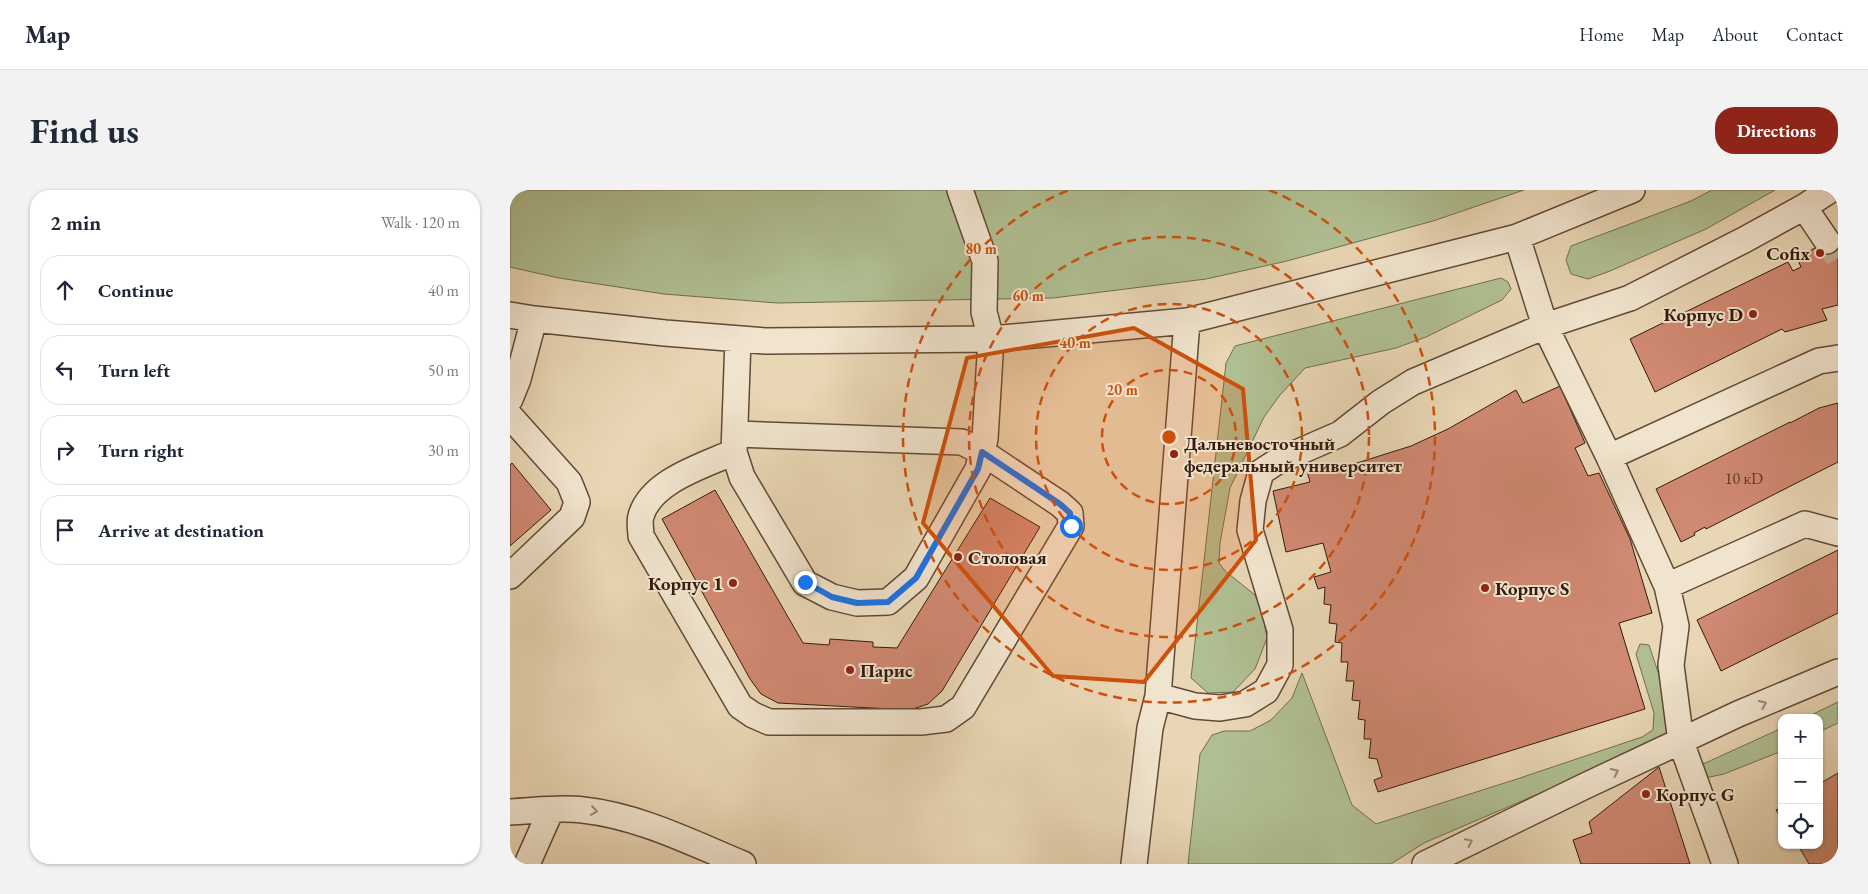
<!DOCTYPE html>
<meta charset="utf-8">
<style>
body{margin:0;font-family:"EB Garamond",serif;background:#f2f2f3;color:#1f2937}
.controls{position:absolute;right:15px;bottom:15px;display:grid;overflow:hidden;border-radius:10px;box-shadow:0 1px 4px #0004}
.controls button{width:45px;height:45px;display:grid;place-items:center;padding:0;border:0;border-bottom:1px solid #e0e1e3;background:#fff;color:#1f2937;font:25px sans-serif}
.stop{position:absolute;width:15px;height:15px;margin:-11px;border:4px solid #1a73e8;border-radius:50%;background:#fff}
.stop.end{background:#1a73e8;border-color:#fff;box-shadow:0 1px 5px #0008}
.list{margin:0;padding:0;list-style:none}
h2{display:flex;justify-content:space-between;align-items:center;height:65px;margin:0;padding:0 20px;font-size:21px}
h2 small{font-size:16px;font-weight:400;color:#747a83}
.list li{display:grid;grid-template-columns:32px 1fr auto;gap:15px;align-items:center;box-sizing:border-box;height:70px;margin:0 10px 10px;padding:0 10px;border:1px solid #e0e1e3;border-radius:20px}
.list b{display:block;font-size:19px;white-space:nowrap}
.list em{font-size:16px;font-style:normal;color:#747a83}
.icon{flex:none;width:28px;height:28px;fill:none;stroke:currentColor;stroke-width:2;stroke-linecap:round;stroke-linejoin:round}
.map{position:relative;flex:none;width:1328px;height:674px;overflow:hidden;border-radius:20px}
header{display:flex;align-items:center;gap:30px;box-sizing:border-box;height:70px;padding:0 25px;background:#fff;border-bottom:1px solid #e0e1e3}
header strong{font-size:24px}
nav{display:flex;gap:28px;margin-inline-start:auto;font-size:18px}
.intro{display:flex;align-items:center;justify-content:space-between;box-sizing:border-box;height:120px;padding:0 30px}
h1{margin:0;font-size:35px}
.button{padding:12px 22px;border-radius:20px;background:#8f2418;color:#fff;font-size:18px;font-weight:700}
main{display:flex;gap:30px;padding:0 30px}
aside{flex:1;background:#fff;border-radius:20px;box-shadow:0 1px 4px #0004}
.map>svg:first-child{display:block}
.green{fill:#b0bf92;stroke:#726d50}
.building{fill:#cf8871;stroke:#341b0d}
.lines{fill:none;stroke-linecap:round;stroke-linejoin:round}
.minor-tunnel{stroke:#c5b193;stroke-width:25;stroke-dasharray:25 12;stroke-linecap:butt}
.minor-casing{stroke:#614a37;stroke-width:28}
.minor{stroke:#f1e4ce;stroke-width:25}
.oneway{stroke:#9c8a77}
.route{stroke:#1a73e8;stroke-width:6}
.marked{fill:#cd500c;fill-opacity:0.2;stroke:#cd500c;stroke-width:4;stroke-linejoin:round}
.ring{fill:none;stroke:#cd500c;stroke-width:2.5;stroke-dasharray:9 6}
.poi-dot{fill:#8f2418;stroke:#f1e4ce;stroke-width:2}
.labels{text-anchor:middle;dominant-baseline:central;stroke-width:4;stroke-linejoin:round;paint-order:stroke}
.number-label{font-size:16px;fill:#5b3626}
.poi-label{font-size:19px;font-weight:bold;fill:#341b0d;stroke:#f1e4ce;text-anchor:start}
.centre{fill:#cd500c;stroke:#f1e4ce;stroke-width:2.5}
.ring-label{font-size:15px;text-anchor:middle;font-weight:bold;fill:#cd500c;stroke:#f1e4ce;stroke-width:4;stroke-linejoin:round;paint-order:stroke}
</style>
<header>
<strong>Map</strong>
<nav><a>Home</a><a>Map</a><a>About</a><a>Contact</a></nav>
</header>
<div class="intro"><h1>Find us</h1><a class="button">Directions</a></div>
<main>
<aside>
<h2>2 min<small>Walk · 120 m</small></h2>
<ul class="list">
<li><svg class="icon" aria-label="ahead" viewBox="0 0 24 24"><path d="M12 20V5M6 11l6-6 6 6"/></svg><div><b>Continue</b></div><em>40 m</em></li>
<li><svg class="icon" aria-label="left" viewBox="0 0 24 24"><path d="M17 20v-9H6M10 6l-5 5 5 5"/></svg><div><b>Turn left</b></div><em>50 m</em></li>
<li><svg class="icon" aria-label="right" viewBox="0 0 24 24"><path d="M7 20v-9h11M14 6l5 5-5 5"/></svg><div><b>Turn right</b></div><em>30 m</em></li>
<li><svg class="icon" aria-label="arrive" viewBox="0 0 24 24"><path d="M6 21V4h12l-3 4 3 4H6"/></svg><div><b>Arrive at destination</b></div></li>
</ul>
</aside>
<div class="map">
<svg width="1328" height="674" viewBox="0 0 1328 674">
<rect width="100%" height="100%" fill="#e9d6b4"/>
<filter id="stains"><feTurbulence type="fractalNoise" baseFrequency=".004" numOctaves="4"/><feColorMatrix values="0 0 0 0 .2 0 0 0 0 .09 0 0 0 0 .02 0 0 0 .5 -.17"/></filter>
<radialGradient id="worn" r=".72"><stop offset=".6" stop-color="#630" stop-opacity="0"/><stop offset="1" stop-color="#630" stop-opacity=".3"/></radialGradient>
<path class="green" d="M 0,0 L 1014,0 L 923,31 L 777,71 L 696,89 L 543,108 L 267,113 L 154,104 L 49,88 L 0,77 Z
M 1202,0 L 1265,0 L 1196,39 L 1100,81 L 1078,89 L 1061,84 L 1056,70 L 1061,56 L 1181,11 Z
M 991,88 L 998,92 L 1001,99 L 992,110 L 916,147 L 886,158 L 795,178 L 770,205 L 754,227 L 720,298 L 710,353 L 709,373 L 715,381 L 745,405 L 752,421 L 757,448 L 745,479 L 723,502 L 698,503 L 681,488 L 716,173 L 725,156 Z
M 1130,454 L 1139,455 C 1148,483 1162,516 1156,545 L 1140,556 L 914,653 L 881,674 L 678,674 L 690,564 L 702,545 L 714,541 L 740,541 L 761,530 L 782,508 L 792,483 L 842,615 L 866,634 L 1007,589 L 1132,547 L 1143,540 L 1144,523 L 1126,464 Z
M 1328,512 L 1328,533 L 1309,542 L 1309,528 L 1295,528 Z
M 1272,538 L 1272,561 L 1214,584 L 1195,588 L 1191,575 Z"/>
<path class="building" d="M 1328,45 L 1328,115 L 1312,119 L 1317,130 L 1275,142 L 1272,139 L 1145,202 L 1120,149 L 1278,72 L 1283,81 L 1291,77 L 1287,68 Z
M 1050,196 L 1075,253 L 1065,258 L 1078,286 L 1089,283 L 1120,349 L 1142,423 L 1109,433 L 1135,519 L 868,602 L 864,590 L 872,587 L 867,569 L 859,568 L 861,549 L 854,549 L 855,530 L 848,529 L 850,511 L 842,510 L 844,491 L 836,491 L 838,472 L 831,472 L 832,453 L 825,452 L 827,434 L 819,433 L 821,415 L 814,414 L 815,397 L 808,399 L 804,387 L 821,382 L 813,353 L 776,362 L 763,301 L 800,292 L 797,281 L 847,273 L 901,256 L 938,239 L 1006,200 L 1013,213 Z
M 1328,213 L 1328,272 L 1196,339 L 1195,337 L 1184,343 L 1185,345 L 1171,352 L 1146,299 L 1280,232 L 1280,233 L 1309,218 Z
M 2,273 L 41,320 L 0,356 L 0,275 Z
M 205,300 L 293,453 L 319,455 L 320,449 L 363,452 L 363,457 L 387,458 L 480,308 L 530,337 L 432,501 L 418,514 L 400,520 L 268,513 L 251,504 L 240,489 L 152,329 Z
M 1328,360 L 1328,423 L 1211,481 L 1187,430 Z
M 1149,577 L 1180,674 L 1071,674 L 1063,650 L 1082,643 L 1079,632 Z
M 1328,583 L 1328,674 L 1299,674 L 1288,655 L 1309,655 L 1309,594 Z
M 1272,617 L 1272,629 L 1266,620 Z"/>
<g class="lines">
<path class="minor-tunnel" d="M 1317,51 L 1328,68"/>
<defs>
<path id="minor" d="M 1294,17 L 1317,51
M 1007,47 L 1035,136 L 1099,267 L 1157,396 L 1166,436 L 1161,475 L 1171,552 L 1215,674
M 0,125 L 24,129 L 155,143 L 256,151 L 481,149 L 677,131 L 1007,47 L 1122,0
M 228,149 L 224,262 L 232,287 L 295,393 L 322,407 L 347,413 L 378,412 L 406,388 L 468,279 L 475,249 L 481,149 L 474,122 L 475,71 L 450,0
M 0,209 L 8,189 L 24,129
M 0,226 L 59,292 L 67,312 L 62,327 L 0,386
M 224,262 C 193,276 141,291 131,326 C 129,332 131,340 131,346 L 230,516 L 243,525 L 259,532 L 411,532 L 436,529 L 453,517 L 561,336 L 560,323 L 550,314 L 472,262 L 452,252 L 225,244
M 1099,267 L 1309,171 L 1328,168
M 1157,396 L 1295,334 L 1328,343
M 648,506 L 685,516 L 710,518 L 735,514 L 756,501 L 770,475 L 770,440 L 740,340 L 743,311 L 751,282 L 768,271 L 830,244 L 871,212 L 903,192 L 1035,136 L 1120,108 L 1234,50 L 1294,17 L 1320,0
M 0,622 C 24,621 49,617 73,620 C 129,626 182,653 233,674
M 17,674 L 41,620
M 624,674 L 640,538 L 648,506 L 677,131
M 915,674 L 1073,597 L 1228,524 L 1328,482"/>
</defs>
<use href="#minor" class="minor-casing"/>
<use href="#minor" class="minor"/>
</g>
<defs><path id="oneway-chevron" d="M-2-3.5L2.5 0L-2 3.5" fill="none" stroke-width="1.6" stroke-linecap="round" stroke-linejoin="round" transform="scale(1.25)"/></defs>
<g class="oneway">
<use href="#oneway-chevron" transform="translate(1253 514) rotate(-23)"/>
<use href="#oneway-chevron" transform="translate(1105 582) rotate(-25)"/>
<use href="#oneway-chevron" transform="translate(84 621) rotate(8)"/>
<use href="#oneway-chevron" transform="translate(959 652) rotate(-26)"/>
</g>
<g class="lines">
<path class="route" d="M 295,392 L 322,407 L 347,413 L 378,412 L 406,388 L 468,279 L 472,262 L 550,314 L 560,323 L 561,336"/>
</g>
<path class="marked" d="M 624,138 L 733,199 L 746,350 L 634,492 L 543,486 L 413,333 L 457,168 Z"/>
<g class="ring">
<circle cx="659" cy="247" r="67"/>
<circle cx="659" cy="247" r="133"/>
<circle cx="659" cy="247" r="200"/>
<path d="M759 0A266 266 0 1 1 559 0"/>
</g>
<g class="poi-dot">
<circle cx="1310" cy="63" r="5"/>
<circle cx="1243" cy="124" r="5"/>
<circle cx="664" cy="264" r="5"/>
<circle cx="448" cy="367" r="5"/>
<circle cx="223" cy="393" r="5"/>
<circle cx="975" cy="398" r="5"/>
<circle cx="340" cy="480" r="5"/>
<circle cx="1136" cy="604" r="5"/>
</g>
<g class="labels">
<g class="number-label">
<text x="1234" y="288">10 кD</text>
</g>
<g class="poi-label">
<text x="1300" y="63" text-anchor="end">Cofix</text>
<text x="1233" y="124" text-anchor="end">Корпус D</text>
<text x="674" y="253">Дальневосточный<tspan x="674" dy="22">федеральный университет</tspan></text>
<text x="458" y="367">Столовая</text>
<text x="213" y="393" text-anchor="end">Корпус 1</text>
<text x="985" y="398">Корпус S</text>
<text x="350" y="480">Парис</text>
<text x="1146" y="604">Корпус G</text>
</g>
</g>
<circle cx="659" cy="247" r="8" class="centre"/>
<g class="ring-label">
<text x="471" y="64">80 m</text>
<text x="518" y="111">60 m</text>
<text x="565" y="158">40 m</text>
<text x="612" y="205">20 m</text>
</g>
<rect width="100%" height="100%" filter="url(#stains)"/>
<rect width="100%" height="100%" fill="url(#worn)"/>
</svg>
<div class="controls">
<button>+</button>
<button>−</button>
<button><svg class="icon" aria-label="locate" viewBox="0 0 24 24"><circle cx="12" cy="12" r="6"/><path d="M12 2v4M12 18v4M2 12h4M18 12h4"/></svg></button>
</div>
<div class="stop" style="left:561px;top:336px"></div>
<div class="stop end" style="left:295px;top:392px"></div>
</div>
</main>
